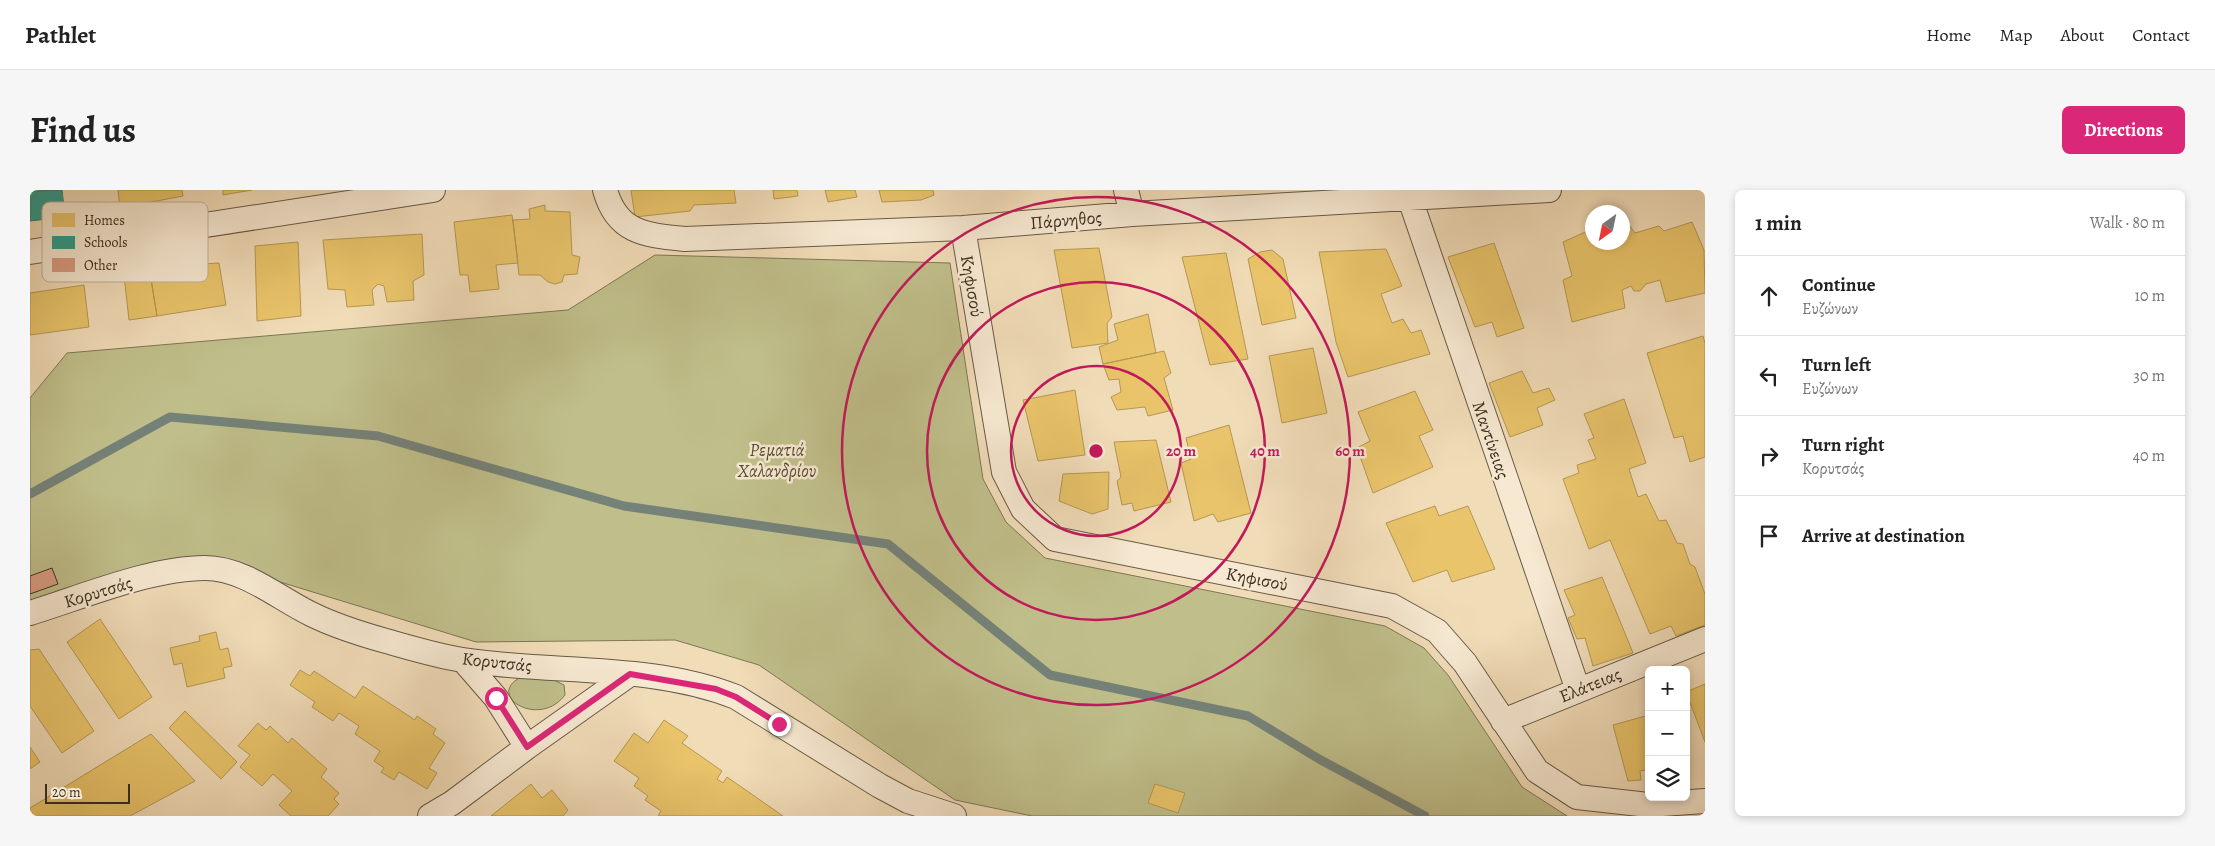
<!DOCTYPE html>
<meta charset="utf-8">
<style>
body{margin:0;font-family:Alegreya,serif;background:#f6f6f6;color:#222}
.controls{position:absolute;right:15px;bottom:15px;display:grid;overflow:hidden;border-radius:8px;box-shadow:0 2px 8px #0003}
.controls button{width:45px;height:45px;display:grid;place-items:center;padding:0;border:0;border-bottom:1px solid #e0e0e0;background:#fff;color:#222;font:25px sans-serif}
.compass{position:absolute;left:1555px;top:15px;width:45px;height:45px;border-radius:50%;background:#fff;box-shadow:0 2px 8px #0003;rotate:213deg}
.scale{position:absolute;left:15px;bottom:12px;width:85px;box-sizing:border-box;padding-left:5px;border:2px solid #3b2f20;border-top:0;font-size:14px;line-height:18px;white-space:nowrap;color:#3b2f20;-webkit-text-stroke:4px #f6e8d1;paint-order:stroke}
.stop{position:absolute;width:15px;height:15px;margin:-11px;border:4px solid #db2777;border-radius:50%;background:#fff}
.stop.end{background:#db2777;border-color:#fff;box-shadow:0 1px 5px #0008}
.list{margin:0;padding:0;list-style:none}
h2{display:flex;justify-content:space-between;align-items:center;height:65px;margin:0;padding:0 20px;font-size:21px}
h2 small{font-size:16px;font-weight:400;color:#767676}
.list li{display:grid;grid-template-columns:32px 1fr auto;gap:15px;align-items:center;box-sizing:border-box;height:80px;padding:0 20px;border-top:1px solid #e0e0e0}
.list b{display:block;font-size:19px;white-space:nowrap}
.list p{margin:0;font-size:16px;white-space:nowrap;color:#767676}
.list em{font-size:16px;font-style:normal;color:#767676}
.icon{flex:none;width:28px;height:28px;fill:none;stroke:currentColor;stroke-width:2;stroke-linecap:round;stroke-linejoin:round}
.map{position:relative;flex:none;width:1675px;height:626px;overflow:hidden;border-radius:8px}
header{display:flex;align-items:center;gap:30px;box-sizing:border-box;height:70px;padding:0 25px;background:#fff;border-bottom:1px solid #e0e0e0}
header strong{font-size:24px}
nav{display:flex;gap:28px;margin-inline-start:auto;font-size:18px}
.intro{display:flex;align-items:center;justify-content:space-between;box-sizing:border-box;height:120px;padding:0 30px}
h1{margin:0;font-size:35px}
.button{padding:12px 22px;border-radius:8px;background:#db2777;color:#fff;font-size:18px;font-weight:700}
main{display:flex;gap:30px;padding:0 30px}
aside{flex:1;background:#fff;border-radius:8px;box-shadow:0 2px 8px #0003}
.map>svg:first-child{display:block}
.green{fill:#c0bf8b;stroke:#7e7756}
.homes{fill:#e9c46a;stroke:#b59754}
.schools{fill:#2a9d8f;stroke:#2f7c6e}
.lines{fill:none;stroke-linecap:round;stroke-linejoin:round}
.stream{stroke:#758279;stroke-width:9}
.building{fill:#d89c82;stroke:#3b2f20}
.minor-casing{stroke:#685a46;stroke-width:26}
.minor{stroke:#f6e8d1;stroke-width:24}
.route{stroke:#db2777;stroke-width:6}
.ring{fill:none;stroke:#c2185b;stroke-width:2.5}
.labels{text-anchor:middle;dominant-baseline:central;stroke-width:5;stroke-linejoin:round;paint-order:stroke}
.street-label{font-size:18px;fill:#3b2f20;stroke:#f6e8d1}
.park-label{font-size:18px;font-style:italic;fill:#564c35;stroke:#f6e8d1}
.key{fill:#f6e8d1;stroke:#beb09c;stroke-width:1}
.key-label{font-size:14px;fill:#3b2f20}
.centre{fill:#c2185b;stroke:#f6e8d1;stroke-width:2.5}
.ring-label{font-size:15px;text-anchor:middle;font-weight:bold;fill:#c2185b;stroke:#f6e8d1;stroke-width:5;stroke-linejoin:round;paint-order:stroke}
</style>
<header>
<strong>Pathlet</strong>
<nav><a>Home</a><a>Map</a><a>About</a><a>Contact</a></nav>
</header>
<div class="intro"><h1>Find us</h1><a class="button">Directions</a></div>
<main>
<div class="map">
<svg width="1675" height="626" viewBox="0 0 1675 626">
<rect width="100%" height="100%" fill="#f1dcb8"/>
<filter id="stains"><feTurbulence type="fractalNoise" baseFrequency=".004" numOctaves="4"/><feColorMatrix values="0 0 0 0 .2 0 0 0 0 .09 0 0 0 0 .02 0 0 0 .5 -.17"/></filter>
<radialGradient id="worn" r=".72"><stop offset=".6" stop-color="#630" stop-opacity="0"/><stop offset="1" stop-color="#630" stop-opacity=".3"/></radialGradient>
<path class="green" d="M 625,65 L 920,73 L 953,289 L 976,332 L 1015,368 L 1355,436 L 1394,458 L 1418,485 L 1492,597 L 1537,626 L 1002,626 L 925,610 L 729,475 L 645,450 L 446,452 L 175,369 L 0,414 L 0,208 L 37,163 L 538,120 Z
M 496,485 L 522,489 L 534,495 L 535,505 C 508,541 450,502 496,485 Z"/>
<path class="homes" d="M 88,0 L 152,0 L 153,6 L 90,18 Z
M 193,0 L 222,0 L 193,5 Z
M 601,0 L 704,0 L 706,13 L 664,15 L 660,21 L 605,27 Z
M 743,0 L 767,0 L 768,6 L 744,9 Z
M 795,0 L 825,0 L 827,7 L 798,12 Z
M 849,0 L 903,0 L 904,5 L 891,10 L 852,12 Z
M 515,15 L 515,21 L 540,22 L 542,65 L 550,67 L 547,84 L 534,85 L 532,92 L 525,94 L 518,92 L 510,85 L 489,85 L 483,30 L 500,29 L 499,19 Z
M 482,25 L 488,73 L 466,75 L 469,99 L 440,102 L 438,85 L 430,85 L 424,32 Z
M 1662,32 L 1674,60 L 1675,103 L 1636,112 L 1630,90 L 1616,94 L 1610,101 L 1604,101 L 1601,96 L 1592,100 L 1595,118 L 1542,132 L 1533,90 L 1542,86 L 1533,52 L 1562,39 L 1562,52 L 1592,52 L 1592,37 L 1599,35 L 1605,43 L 1629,36 L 1634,41 Z
M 392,44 L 394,85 L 383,91 L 384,110 L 357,112 L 354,96 L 348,94 L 342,100 L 344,115 L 317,117 L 315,100 L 298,99 L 293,50 Z
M 268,52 L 271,126 L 227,131 L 225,56 Z
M 1464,53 L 1494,138 L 1467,147 L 1462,132 L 1445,137 L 1418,67 Z
M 1069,58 L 1082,127 L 1077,133 L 1078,153 L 1042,158 L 1024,60 Z
M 1356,59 L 1372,96 L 1351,104 L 1362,133 L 1373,129 L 1381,143 L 1391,140 L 1400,164 L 1318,187 L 1306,152 L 1289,62 Z
M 1242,60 L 1253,69 L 1266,128 L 1232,135 L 1218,69 L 1230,62 Z
M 1196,63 L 1218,169 L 1180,175 L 1152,67 Z
M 189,73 L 196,115 L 127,126 L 119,77 Z
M 93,77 L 119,77 L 127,126 L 99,130 Z
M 54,95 L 59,137 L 0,145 L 0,103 Z
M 1118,124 L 1126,163 L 1073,174 L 1069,157 L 1088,150 L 1084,134 Z
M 1673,146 L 1675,153 L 1675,267 L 1660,272 L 1653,246 L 1644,248 L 1617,163 Z
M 1283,158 L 1297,223 L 1252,233 L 1239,166 Z
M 1134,161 L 1141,183 L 1134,188 L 1143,220 L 1118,226 L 1115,217 L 1087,220 L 1081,207 L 1091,202 L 1089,189 L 1079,190 L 1073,174 Z
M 1492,181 L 1503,203 L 1519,198 L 1525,210 L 1507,218 L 1513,235 L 1480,247 L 1459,193 Z
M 1045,200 L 1055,265 L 1008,271 L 993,210 Z
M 1385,201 L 1403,240 L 1389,246 L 1403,277 L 1343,303 L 1327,258 L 1340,251 L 1328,222 Z
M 1594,209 L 1616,273 L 1599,279 L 1608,307 L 1616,304 L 1629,331 L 1636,330 L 1647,353 L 1653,354 L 1660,374 L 1665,377 L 1675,404 L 1675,435 L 1646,446 L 1641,436 L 1620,444 L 1580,350 L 1559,359 L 1533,289 L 1549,283 L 1547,275 L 1566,269 L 1558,250 L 1564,248 L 1554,224 Z
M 1199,235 L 1221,323 L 1188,332 L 1183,324 L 1164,331 L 1151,273 L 1161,269 L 1156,248 Z
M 1126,250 L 1141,312 L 1104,321 L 1102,313 L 1092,315 L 1087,291 L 1091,287 L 1084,252 Z
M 1079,282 L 1078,319 L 1062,324 L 1029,311 L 1033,284 Z
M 1405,316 L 1409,326 L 1438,316 L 1465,379 L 1422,392 L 1417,380 L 1383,392 L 1356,333 Z
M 1572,387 L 1603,463 L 1563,476 L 1555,448 L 1547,449 L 1538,428 L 1545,425 L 1534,400 Z
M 70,429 L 122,507 L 89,529 L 37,452 Z
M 186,442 L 190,460 L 198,458 L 202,476 L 193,478 L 195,488 L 157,497 L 152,473 L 144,475 L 140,458 L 170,451 L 169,446 Z
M 9,459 L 64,541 L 32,563 L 0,516 L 0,460 Z
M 270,480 L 280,486 L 284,481 L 325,508 L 333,496 L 385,530 L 387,526 L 406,539 L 403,544 L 415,553 L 399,578 L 407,583 L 397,599 L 369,582 L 364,590 L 351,582 L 354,578 L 344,571 L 350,561 L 325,544 L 329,536 L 309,523 L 303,531 L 282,517 L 285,512 L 260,495 Z
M 1675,494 L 1675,552 L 1656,502 Z
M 155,521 L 207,572 L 191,589 L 139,538 Z
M 1619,525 L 1619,579 L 1610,581 L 1611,590 L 1598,591 L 1583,535 Z
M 634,530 L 658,546 L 652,553 L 692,581 L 687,589 L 693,593 L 697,587 L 753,626 L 628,626 L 631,621 L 615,610 L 618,606 L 604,596 L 609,588 L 584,571 L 604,543 L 618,553 Z
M 228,533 L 236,540 L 240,536 L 258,553 L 262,548 L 297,579 L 291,587 L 309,603 L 304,609 L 309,614 L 298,626 L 261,626 L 249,615 L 262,601 L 243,584 L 232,596 L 210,577 L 220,565 L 208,556 Z
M 121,544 L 165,591 L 100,626 L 0,626 L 0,618 Z
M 0,557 L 10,572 L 0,579 Z
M 501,594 L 512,608 L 522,600 L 538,620 L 533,626 L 461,626 Z
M 1125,594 L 1155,603 L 1148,623 L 1118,613 Z"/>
<path class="schools" d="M 32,0 L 35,27 L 0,31 L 0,1 Z"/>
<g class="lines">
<path class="stream" d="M 0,304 L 140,227 L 348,246 L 594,316 L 858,354 L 1020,485 L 1218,526 L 1289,569 L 1395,626"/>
</g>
<path class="building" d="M 22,378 L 28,394 L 0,404 L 0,386 Z"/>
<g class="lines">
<defs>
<path id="minor" d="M 575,0 C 587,43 615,45 655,49 L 933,38 L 1102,24 L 1519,0
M 1096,0 L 1102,24
M 1377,0 L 1548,500
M 933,38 L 974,282 L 993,319 L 1025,349 L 1362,416 L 1407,441 L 1435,473 L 1507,581 L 1547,607 L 1618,615 L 1675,611
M 0,62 L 403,0
M 0,423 C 52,407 121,378 175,378 C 214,378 248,408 281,424 C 305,436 331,444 356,451 C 381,458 407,466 433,470 C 523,484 620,473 706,507 L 850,596 L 878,611 L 924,626
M 433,470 L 466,508 L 497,557
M 1473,531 L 1675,449
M 400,626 L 422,613 L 497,557 L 600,484"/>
</defs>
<use href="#minor" class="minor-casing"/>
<use href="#minor" class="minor"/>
</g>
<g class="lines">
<path class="route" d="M 466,508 L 497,557 L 600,484 L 686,499 L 706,507 L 749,534"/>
</g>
<g class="ring">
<circle cx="1066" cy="261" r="85"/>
<circle cx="1066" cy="261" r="169"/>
<circle cx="1066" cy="261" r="254"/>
</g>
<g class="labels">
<g class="street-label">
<text transform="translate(1036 30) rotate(-5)">Πάρνηθος</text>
<text transform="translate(942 96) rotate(80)">Κηφισού</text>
<text transform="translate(1461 250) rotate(71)">Μαντίνειας</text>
<text transform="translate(1227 389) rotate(11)">Κηφισού</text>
<text transform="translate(68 402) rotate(-17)">Κορυτσάς</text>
<text transform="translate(467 472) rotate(6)">Κορυτσάς</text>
<text transform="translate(1560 495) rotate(-22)">Ελάτειας</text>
</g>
<g class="park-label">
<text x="747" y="260">Ρεματιά<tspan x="747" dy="21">Χαλανδρίου</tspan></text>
</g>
</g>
<rect x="12" y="12" width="166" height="80" rx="8" class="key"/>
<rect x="22" y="23" width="23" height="14" fill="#e9c46a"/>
<rect x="22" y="46" width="23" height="13" fill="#2a9d8f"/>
<rect x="22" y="68" width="23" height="14" fill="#d89c82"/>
<g class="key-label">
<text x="54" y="35">Homes</text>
<text x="54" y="57">Schools</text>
<text x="54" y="80">Other</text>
</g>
<circle cx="1066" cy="261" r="8" class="centre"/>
<g class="ring-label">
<text x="1151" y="266">20 m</text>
<text x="1235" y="266">40 m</text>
<text x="1320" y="266">60 m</text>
</g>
<rect width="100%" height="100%" filter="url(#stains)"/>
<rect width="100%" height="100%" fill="url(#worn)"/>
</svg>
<div class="controls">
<button>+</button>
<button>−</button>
<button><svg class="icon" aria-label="layers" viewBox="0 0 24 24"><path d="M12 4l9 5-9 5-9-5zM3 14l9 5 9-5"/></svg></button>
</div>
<svg class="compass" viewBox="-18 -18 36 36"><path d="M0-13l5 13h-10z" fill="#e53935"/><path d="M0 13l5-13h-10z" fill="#767676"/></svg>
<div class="scale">20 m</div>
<div class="stop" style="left:466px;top:508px"></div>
<div class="stop end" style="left:749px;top:534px"></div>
</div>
<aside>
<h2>1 min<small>Walk · 80 m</small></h2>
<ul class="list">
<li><svg class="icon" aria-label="ahead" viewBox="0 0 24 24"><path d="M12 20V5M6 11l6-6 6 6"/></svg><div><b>Continue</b><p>Eυζώνων</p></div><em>10 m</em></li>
<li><svg class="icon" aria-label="left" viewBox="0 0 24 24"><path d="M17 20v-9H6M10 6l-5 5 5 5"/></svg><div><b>Turn left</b><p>Ευζώνων</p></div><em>30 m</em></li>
<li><svg class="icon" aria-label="right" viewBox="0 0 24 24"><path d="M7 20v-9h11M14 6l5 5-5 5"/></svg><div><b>Turn right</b><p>Κορυτσάς</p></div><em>40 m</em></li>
<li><svg class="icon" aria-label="arrive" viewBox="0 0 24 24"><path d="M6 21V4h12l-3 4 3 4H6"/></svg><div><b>Arrive at destination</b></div></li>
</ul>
</aside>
</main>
